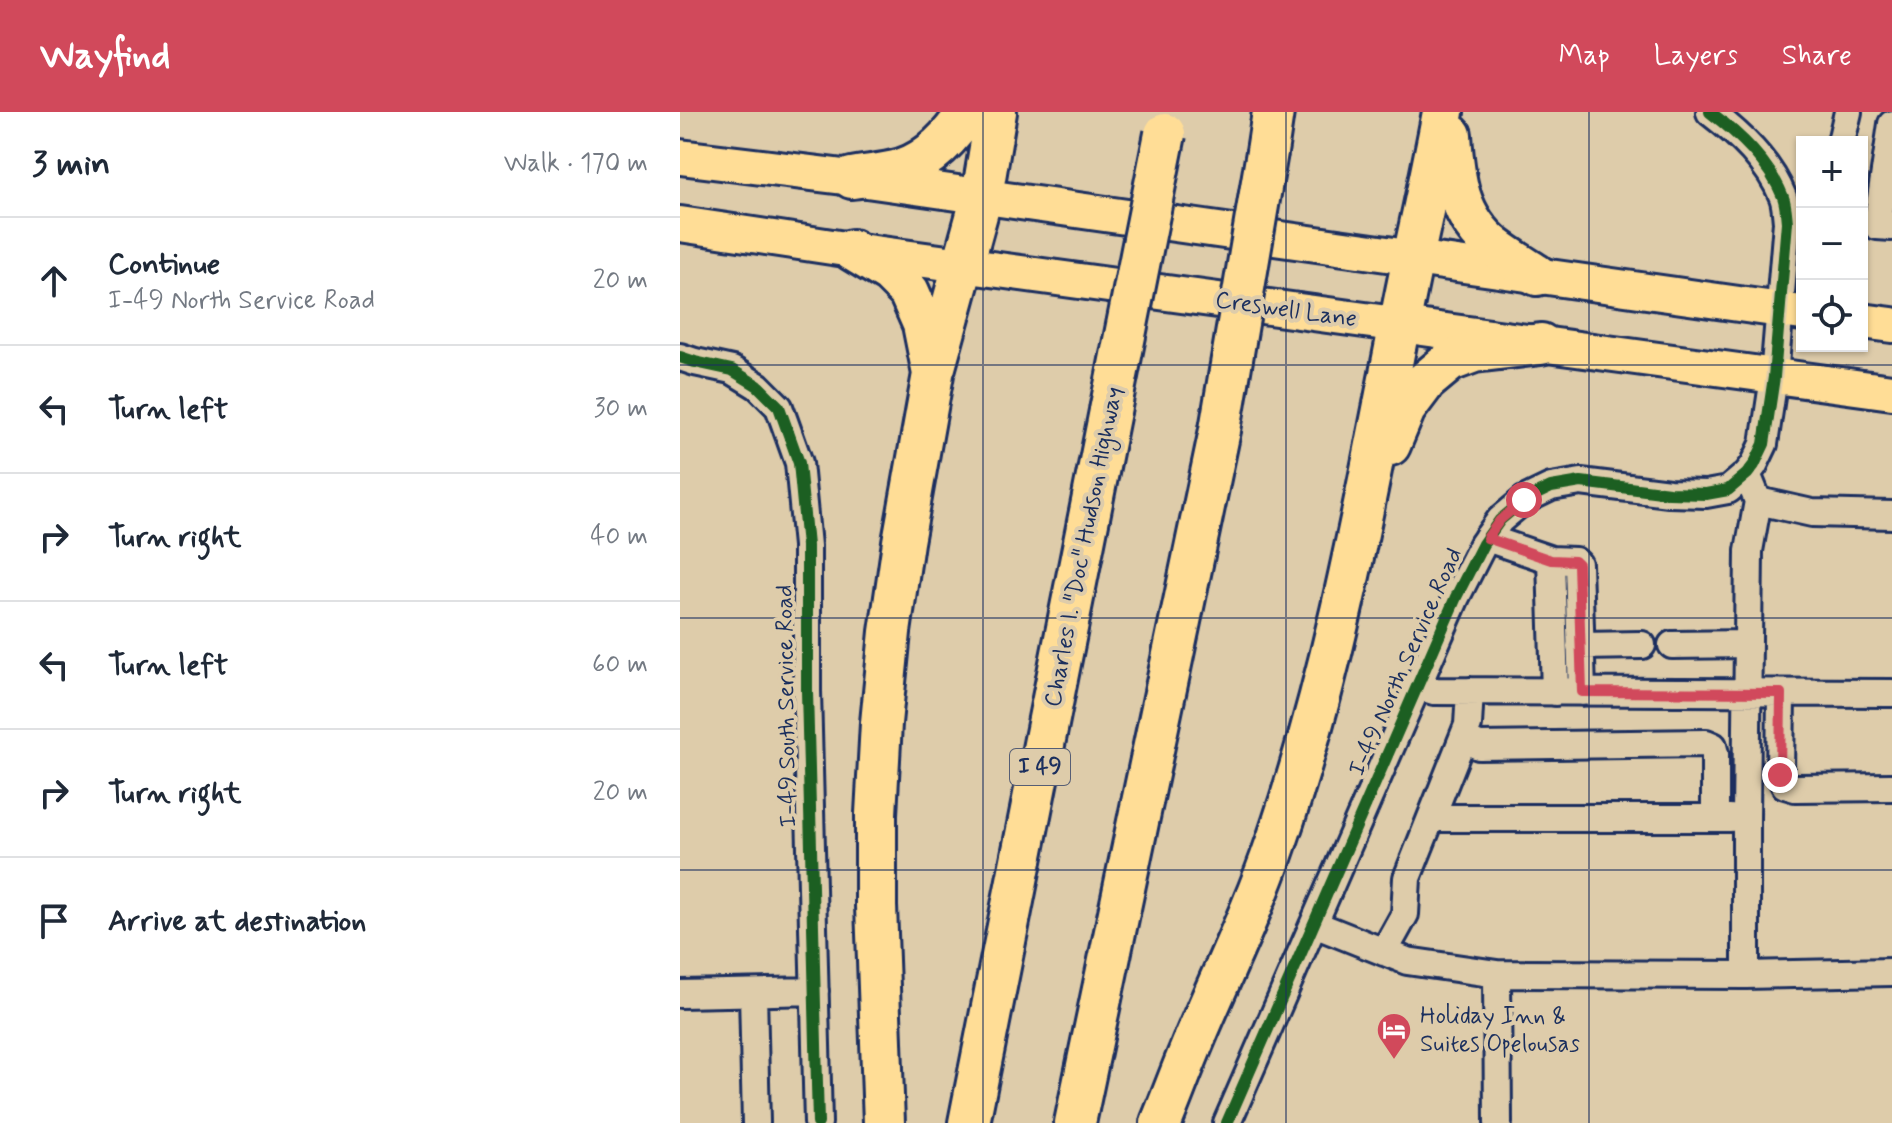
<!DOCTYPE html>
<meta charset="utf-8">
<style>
body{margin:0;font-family:Mynerve,sans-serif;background:#f2f2f3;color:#1f2937}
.controls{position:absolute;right:24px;top:24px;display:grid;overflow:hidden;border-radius:0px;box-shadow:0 2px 6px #0004}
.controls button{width:72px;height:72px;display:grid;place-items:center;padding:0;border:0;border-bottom:2px solid #e0e1e3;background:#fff;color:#1f2937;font:40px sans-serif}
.stop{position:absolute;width:24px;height:24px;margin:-18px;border:6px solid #d1495b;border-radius:50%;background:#fff}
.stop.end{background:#d1495b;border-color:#fff;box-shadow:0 2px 8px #0008}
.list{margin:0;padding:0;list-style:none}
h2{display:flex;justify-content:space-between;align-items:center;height:104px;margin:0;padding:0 32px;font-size:34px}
h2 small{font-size:26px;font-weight:400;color:#747a83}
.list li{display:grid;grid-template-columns:52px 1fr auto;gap:24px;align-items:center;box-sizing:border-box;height:128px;padding:0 32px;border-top:2px solid #e0e1e3}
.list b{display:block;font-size:30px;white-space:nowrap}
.list p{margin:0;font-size:26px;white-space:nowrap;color:#747a83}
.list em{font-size:26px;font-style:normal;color:#747a83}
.icon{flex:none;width:44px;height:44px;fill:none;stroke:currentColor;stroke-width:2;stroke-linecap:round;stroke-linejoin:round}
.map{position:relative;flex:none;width:1212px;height:1011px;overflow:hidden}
header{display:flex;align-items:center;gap:48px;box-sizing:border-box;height:112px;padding:0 40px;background:#d1495b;color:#fff}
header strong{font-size:38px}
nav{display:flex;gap:44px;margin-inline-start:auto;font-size:28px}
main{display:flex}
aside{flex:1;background:#fff}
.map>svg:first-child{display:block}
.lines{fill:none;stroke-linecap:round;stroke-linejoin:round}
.minor-casing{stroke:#1b2f5e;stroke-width:32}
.major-casing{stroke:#1b2f5e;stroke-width:40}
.highway-casing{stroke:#1b2f5e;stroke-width:46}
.minor{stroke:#deccaa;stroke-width:26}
.major{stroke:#ffdd96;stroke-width:34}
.highway{stroke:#ffdd96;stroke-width:40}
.highway-bridge-casing{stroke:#1b2f5e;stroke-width:46;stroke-linecap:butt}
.highway-bridge{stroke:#ffdd96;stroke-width:40}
.cycleway-casing{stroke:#deccaa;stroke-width:17}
.cycleway{stroke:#1b5e20;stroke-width:12}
.route{stroke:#d1495b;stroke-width:10}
.grid{fill:none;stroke:#1b2f5e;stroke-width:2;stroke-opacity:0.55}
.labels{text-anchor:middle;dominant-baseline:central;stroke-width:8;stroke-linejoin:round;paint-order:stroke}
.shield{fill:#deccaa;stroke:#565e75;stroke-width:2}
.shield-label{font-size:22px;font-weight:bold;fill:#1b2f5e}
.street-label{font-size:24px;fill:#1b2f5e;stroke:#deccaa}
.poi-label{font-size:24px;fill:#1b2f5e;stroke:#deccaa;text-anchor:start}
</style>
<header>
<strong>Wayfind</strong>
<nav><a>Map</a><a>Layers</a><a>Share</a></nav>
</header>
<main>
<aside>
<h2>3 min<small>Walk · 170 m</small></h2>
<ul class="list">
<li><svg class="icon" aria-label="ahead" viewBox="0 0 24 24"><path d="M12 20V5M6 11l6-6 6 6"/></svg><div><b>Continue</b><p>I-49 North Service Road</p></div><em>20 m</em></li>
<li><svg class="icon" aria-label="left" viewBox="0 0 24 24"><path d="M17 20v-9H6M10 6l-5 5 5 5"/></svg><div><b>Turn left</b></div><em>30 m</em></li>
<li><svg class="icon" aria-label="right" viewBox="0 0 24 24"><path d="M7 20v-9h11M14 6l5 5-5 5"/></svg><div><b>Turn right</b></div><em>40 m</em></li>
<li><svg class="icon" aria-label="left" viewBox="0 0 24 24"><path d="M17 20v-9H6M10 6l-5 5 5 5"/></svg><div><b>Turn left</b></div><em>60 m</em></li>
<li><svg class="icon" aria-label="right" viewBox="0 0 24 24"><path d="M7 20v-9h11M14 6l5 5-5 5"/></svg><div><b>Turn right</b></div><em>20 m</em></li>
<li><svg class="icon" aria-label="arrive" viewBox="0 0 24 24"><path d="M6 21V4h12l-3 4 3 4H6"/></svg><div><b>Arrive at destination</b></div></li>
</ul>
</aside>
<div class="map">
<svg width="1212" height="1011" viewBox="0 0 1212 1011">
<rect width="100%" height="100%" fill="#deccaa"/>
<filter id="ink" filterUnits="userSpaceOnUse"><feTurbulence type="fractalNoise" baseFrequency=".0125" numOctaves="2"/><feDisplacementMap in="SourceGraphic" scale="16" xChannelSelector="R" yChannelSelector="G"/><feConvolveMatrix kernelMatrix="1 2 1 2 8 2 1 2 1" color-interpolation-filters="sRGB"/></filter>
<g filter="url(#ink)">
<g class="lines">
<defs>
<path id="minor" d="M 1212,12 L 1197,114 L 1212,115
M 1161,30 L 1168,0
M 0,245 L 15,250 L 52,258 L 78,274 L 99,295 L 119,351 L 127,434 L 127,579 L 138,1011
M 1078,389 L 1132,401 L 1212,403
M 807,426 L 871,448 L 895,449 L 898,452 L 902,580
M 871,448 L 875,580
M 992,533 L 1068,532
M 900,534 L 962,533
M 738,574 L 754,579 L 1212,581
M 1101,581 L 1100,663 L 1105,673 L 1115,676 L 1212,675
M 783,627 L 799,634 L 1026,631 L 1033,634 L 1035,642 L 1035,706
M 752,704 L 761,706 L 1050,706
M 634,812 L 727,849 L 817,862 L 818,1011
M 704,840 L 725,802 L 727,766 L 788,613 L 790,579
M 817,862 L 1066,863 L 1212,860
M 1066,863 L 1066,706 L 1069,439 L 1078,389 L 1067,362
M 73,881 L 76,1011
M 0,882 L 135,879
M 547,1011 L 776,485 L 803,432 L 820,408 L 844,388 L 871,375 L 901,370 L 989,381 L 1026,382 L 1048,378 L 1067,362 L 1074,353 L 1084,332 L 1094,265 L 1107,110 C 1106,102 1106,93 1103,85 C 1089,50 1060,23 1030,0"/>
<path id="major" d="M 0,45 L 172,66 L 1122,201
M 0,112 L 172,138 L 1212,280
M 1182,209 L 1212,213"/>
<path id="highway" d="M 771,23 C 774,67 778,105 815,135 C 828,145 843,154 857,163
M 587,40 L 593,0
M 172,66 C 188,63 206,62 222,57 C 249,49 273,23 287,0
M 172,138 L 210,161 L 229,180 L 243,212 L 253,262 L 223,430 L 210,520 L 201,611 L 196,702 L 196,794 L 204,1011
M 255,255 L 302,84 L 316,0
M 710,333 L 725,297 L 746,269 L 770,249 L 794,240 L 861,232
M 289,1011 L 430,299
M 395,1011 L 540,318
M 481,1011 C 491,987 500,962 510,938 C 538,869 572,802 596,731 C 652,568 683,400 716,231 C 730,154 749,77 763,0"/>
</defs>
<use href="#minor" class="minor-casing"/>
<use href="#major" class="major-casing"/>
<use href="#highway" class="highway-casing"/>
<use href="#minor" class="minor"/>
<use href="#major" class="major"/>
<use href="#highway" class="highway"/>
<defs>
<path id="highway-bridge" d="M 430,299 L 485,22
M 540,318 L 587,40"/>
</defs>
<use href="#highway-bridge" class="highway-bridge-casing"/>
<use href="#highway-bridge" class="highway-bridge"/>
<defs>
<path id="cycleway" d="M 0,245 L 15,250 L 52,258 L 78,274 L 99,295 L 119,351 L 127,434 L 127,579 L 138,1011
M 547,1011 L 776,485 L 803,432 L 820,408 L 844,388 L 871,375 L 901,370 L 989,381 L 1026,382 L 1048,378 L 1067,362 L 1074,353 L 1084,332 L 1094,265 L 1107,110 C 1106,102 1106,93 1103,85 C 1089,50 1060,23 1030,0"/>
</defs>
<use href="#cycleway" class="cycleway-casing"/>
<use href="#cycleway" class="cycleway"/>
</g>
</g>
<g class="lines" filter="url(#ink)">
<path class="route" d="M 844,388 L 820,408 L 807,426 L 871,448 L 895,449 L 898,452 L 902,580 L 1101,581 L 1100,663"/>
</g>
<path class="grid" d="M 303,0 L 303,1011M 606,0 L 606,1011M 909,0 L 909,1011M 0,253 L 1212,253M 0,506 L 1212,506M 0,758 L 1212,758"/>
<defs>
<symbol id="hotel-pin" viewBox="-11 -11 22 30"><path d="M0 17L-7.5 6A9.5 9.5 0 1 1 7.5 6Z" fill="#d1495b" stroke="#deccaa"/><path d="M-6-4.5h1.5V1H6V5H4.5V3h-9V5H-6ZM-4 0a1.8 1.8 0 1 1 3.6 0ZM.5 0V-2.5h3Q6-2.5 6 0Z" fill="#fff"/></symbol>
</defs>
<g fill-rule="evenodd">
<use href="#hotel-pin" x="694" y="898" width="40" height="54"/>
</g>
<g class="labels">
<rect class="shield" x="330" y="637" width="60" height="36" rx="6"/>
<g class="shield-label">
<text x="360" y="655">I 49</text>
</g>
<g class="street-label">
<text transform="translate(606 198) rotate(8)">Creswell Lane</text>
<text transform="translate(404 435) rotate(-79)">Charles I. "Doc" Hudson Highway</text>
<text transform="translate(726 550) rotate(-66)">I-49 North Service Road</text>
<text transform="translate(107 594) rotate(-91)">I-49 South Service Road</text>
</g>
<g class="poi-label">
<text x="740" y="904">Holiday Inn &amp;<tspan x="740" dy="28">Suites Opelousas</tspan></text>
</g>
</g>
</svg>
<div class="controls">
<button>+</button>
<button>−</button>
<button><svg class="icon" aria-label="locate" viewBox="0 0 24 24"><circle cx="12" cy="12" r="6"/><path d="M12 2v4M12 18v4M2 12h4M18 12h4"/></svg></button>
</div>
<div class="stop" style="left:844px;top:388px"></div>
<div class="stop end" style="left:1100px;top:663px"></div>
</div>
</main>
